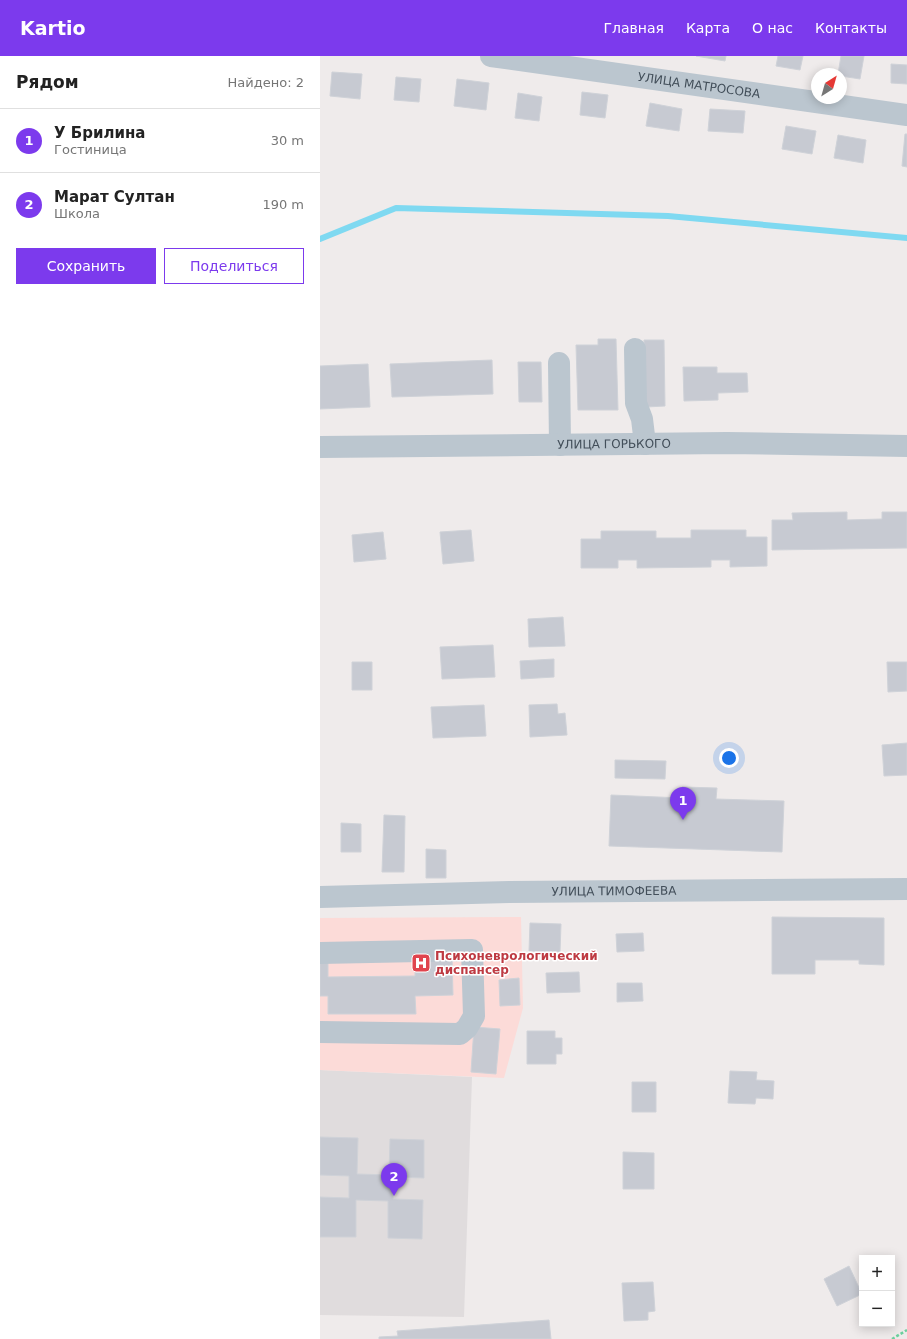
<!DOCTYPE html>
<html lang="ru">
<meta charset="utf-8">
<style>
body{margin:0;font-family:"DejaVu Sans",sans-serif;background:#f2f2f2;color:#222}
.controls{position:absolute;right:12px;bottom:12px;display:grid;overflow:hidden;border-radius:0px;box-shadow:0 2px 10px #0003}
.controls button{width:36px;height:36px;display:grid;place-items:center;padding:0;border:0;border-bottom:1px solid #e0e0e0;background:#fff;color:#222;font:20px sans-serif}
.compass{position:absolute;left:491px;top:12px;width:36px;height:36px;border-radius:50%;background:#fff;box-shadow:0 2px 10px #0003;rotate:37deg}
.you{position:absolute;left:409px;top:702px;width:14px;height:14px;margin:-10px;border:3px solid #fff;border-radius:50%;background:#1a73e8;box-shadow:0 0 0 6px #1a73e833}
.badge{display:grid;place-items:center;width:26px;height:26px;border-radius:50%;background:#7c3aed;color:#fff;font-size:13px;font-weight:700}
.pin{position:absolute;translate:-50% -33px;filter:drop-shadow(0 1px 2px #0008)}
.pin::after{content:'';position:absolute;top:21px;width:14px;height:12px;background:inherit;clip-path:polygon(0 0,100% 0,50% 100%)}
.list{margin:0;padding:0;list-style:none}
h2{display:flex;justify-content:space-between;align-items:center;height:52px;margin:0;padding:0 16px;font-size:17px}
h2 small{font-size:13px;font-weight:400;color:#767676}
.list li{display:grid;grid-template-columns:26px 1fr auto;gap:12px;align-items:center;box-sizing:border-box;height:64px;padding:0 16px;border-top:1px solid #e0e0e0}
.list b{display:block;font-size:15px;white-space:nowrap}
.list p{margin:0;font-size:13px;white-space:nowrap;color:#767676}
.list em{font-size:13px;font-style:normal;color:#767676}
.actions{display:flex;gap:8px;padding:12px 16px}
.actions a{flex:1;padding:9px 0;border:1px solid #7c3aed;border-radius:0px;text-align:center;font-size:14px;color:#7c3aed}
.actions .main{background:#7c3aed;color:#fff}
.map{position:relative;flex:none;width:587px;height:1283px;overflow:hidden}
header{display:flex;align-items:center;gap:24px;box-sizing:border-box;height:56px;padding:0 20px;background:#7c3aed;color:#fff}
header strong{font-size:19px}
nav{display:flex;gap:22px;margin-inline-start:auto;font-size:14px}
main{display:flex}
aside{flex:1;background:#fff}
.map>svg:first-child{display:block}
.education{fill:#e0dcdd}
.medical{fill:#fcdbd8}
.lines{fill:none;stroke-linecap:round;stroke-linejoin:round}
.stream{stroke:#7fd9f1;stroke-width:6}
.building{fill:#c7cad2;stroke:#cfd2d8}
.path{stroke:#6cd09e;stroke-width:2.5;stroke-dasharray:3 2;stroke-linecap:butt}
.minor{stroke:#bbc6cf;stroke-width:22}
.labels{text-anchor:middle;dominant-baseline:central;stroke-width:3;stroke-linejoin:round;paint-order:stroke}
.street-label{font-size:12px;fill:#434f5a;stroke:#fff}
.health-label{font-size:12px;font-weight:bold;fill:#be3a42;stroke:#fff;text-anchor:start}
</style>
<header>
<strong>Kartio</strong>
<nav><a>Главная</a><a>Карта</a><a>О нас</a><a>Контакты</a></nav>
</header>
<main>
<aside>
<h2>Рядом<small>Найдено: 2</small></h2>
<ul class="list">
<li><span class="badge">1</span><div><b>У Брилина</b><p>Гостиница</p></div><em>30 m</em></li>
<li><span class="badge">2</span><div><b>Марат Султан</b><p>Школа</p></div><em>190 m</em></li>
</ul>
<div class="actions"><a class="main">Сохранить</a><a>Поделиться</a></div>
</aside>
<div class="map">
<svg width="587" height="1283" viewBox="0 0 587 1283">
<rect width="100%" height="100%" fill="#efebeb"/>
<path class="education" d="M 0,1014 L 152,1021 L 144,1261 L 0,1259 Z"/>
<path class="medical" d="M 201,861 L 203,952 L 184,1022 L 0,1014 L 0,862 Z"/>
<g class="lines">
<path class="stream" d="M 0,183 L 76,152 L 348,160 L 587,182"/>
</g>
<path class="building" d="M 376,0 L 406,0 L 405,5 Z
M 458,0 L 483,0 L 480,14 L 456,10 Z
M 521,0 L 544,0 L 540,23 L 521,20 L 521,18 L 518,18 Z
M 571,8 L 587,9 L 587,28 L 571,27 Z
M 12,16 L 42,18 L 40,43 L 10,40 Z
M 76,21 L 101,23 L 99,46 L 74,44 Z
M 137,23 L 169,27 L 166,54 L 134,50 Z
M 262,36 L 288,39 L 285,62 L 260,59 Z
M 198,37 L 222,41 L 219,65 L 195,62 Z
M 330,47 L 362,53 L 359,75 L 326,70 Z
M 390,53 L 425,55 L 423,77 L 388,75 Z
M 466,70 L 496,75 L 492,98 L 462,93 Z
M 585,78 L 587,78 L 587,111 L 582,110 Z
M 518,79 L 546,84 L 543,107 L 514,102 Z
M 278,283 L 296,283 L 298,354 L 258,354 L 256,289 L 278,289 Z
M 324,284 L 344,284 L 345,350 L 326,351 Z
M 172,304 L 173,338 L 72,341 L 70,308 Z
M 198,306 L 221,306 L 222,346 L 199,346 Z
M 48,308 L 50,351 L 0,353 L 0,310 Z
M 363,311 L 397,311 L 397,317 L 427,317 L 428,336 L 398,337 L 398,344 L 364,345 Z
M 527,456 L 527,464 L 562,463 L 562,456 L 587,456 L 587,492 L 452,494 L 452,464 L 473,464 L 472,457 Z
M 151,474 L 154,505 L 123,508 L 120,476 Z
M 371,474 L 426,474 L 426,481 L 447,481 L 447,510 L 410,511 L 410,504 L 391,504 L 391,511 L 317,512 L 317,504 L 298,504 L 298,512 L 261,512 L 261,483 L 281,483 L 281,475 L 336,475 L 336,482 L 371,482 Z
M 63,476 L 66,503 L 34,506 L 32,479 Z
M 243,561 L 245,590 L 209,591 L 208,563 Z
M 173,589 L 175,621 L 122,623 L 120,591 Z
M 234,603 L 234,621 L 201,623 L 200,605 Z
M 32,606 L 52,606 L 52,634 L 32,634 Z
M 567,606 L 587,606 L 587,635 L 568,636 Z
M 237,648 L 238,658 L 245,657 L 247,679 L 210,681 L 209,649 Z
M 164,649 L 166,680 L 113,682 L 111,651 Z
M 587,687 L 587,719 L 564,720 L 562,689 Z
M 295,704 L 346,705 L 345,723 L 295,722 Z
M 362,731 L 397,732 L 396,743 L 464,745 L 462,796 L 289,790 L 291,739 L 362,742 Z
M 64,759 L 85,760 L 84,816 L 62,816 Z
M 21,767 L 41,768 L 41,796 L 21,796 Z
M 106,793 L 126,794 L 126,822 L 106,822 Z
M 452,861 L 564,862 L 564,909 L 539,908 L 539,904 L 495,904 L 495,918 L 452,918 Z
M 210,867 L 241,868 L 240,896 L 209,895 Z
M 323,877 L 324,895 L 297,896 L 296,878 Z
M 132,900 L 133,939 L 95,940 L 96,958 L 8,958 L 8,940 L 0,940 L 0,901 L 8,901 L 8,921 L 95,920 L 95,901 Z
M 259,916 L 260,936 L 227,937 L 226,917 Z
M 199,922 L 200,949 L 180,950 L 179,924 Z
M 297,927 L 322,927 L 323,945 L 297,946 Z
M 154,971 L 180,973 L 176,1018 L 151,1016 Z
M 207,975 L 235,975 L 235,982 L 242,982 L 242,998 L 236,998 L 236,1008 L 207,1008 Z
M 410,1015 L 437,1016 L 436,1024 L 454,1025 L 453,1043 L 436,1042 L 435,1048 L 408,1047 Z
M 312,1026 L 336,1026 L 336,1056 L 312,1056 Z
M 0,1081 L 38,1082 L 37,1118 L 69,1119 L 70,1083 L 104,1084 L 104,1122 L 74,1121 L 73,1143 L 103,1144 L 102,1183 L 68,1182 L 68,1145 L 36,1144 L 36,1181 L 0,1181 L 0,1141 L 29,1142 L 29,1120 L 0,1119 Z
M 303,1096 L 334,1097 L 334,1133 L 303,1133 Z
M 529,1210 L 542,1238 L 517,1250 L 504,1223 Z
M 333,1226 L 335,1255 L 328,1256 L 328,1264 L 304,1265 L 302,1227 Z
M 229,1264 L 231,1283 L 59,1283 L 59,1281 L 78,1280 L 77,1275 Z"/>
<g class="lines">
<path class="path" d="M 572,1283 L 587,1274"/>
<g class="minor">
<path id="s1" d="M 171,0 L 587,59"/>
<path d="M 315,293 L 316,347 L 322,363 L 325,388"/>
<path d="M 239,307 L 240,389"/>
<path id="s2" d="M 0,391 L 407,387 L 587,390"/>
<path id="s3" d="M 0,841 L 189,836 L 587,833"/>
<path d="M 0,897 L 152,894 L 154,960 L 147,972 L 140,978 L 0,976"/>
</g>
</g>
<defs>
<symbol id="hospital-square" viewBox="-11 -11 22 22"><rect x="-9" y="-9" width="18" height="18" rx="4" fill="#e0444e" stroke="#fff"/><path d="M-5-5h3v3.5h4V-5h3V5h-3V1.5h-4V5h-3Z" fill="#fff"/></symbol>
</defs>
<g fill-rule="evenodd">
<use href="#hospital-square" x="90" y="896" width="22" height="22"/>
</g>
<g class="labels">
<g class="street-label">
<text stroke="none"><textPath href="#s1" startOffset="210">УЛИЦА МАТРОСОВА</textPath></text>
<text stroke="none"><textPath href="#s2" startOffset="294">УЛИЦА ГОРЬКОГО</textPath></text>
<text stroke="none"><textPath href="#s3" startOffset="294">УЛИЦА ТИМОФЕЕВА</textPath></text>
</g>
<g class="health-label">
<text x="115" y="900">Психоневрологический<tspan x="115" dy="14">диспансер</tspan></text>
</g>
</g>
</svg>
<div class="controls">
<button>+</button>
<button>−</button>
</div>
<svg class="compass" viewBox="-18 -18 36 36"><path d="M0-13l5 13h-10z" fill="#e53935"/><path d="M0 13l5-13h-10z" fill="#767676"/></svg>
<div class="you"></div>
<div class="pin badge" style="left:363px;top:764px">1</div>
<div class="pin badge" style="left:74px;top:1140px">2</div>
</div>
</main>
